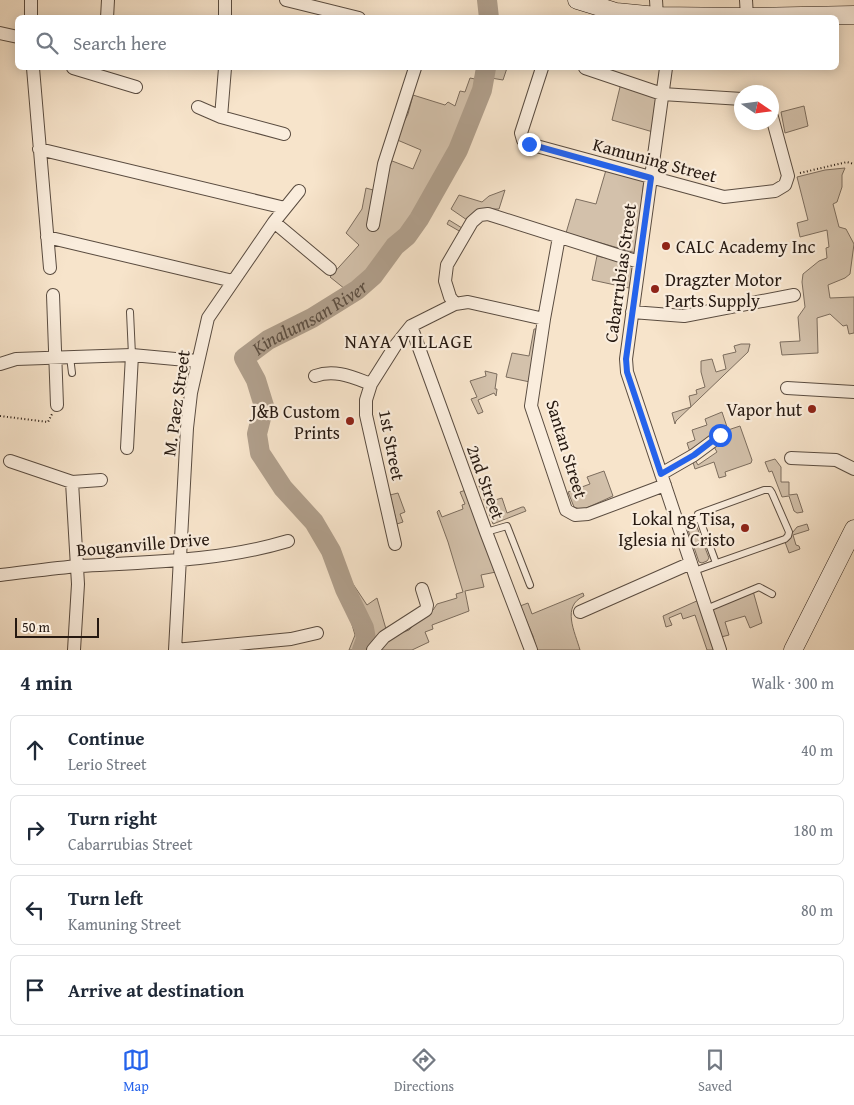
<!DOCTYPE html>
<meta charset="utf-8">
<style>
body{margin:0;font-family:"Gentium Book Plus",serif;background:#f2f2f3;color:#1f2937}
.compass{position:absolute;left:734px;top:85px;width:45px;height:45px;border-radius:50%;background:#fff;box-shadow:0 2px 12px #0003;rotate:103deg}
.scale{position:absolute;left:15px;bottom:12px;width:84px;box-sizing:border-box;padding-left:5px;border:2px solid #261911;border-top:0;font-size:14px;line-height:18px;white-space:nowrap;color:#261911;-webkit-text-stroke:4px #faeddd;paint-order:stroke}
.stop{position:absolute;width:15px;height:15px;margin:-11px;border:4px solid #2563eb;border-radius:50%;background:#fff}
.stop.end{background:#2563eb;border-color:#fff;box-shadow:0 1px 5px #0008}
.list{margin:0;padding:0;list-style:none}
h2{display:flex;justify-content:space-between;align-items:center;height:65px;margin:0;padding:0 20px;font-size:21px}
h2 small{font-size:16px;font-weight:400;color:#747a83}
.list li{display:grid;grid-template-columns:32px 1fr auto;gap:15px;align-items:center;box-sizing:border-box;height:70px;margin:0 10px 10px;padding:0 10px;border:1px solid #e0e1e3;border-radius:8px}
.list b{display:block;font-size:19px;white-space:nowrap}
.list p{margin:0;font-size:16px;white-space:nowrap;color:#747a83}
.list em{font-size:16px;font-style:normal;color:#747a83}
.icon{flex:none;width:28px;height:28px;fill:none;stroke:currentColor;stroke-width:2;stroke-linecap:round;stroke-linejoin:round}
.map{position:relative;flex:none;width:854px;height:650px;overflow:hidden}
.search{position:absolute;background:#fff;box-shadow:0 2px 12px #0003;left:15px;right:15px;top:15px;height:55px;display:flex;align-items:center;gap:12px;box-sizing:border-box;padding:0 18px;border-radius:8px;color:#747a83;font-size:19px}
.sheet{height:385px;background:#fff}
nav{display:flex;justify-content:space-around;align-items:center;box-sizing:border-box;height:70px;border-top:1px solid #e0e1e3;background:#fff;font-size:14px;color:#747a83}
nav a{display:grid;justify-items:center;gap:2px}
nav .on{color:#2563eb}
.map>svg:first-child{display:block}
.green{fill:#d3c1ab;stroke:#7c6d5e}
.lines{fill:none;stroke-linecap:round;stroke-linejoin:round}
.river{stroke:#b09f8c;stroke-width:20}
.lane-casing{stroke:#5a4c40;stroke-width:8}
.street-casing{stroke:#5a4c40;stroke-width:14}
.secondary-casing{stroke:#261911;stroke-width:19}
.path{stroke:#261911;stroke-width:2;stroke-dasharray:1 2.5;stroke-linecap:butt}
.lane{stroke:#faeddd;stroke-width:6}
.street{stroke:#faeddd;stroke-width:12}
.secondary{stroke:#faeddd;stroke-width:18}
.route{stroke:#2563eb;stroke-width:6}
.poi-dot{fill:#8f2418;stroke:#faeddd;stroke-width:2}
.labels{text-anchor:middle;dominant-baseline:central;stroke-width:4.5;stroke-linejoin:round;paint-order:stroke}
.street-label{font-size:18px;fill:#261911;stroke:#faeddd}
.poi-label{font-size:18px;fill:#261911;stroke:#faeddd;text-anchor:end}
.water-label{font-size:19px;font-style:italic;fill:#5d4f42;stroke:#faeddd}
.neighbourhood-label{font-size:19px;letter-spacing:1px;fill:#261911;stroke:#faeddd}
</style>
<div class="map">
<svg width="854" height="650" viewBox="0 0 854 650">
<rect width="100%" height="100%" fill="#f7e4cb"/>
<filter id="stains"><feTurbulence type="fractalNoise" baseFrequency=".004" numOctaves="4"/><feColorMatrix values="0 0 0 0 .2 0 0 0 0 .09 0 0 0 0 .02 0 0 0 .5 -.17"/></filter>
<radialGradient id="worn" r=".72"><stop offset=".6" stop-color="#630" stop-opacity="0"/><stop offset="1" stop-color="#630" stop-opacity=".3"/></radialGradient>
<path class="green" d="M 482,0 L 491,0 L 491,12 L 500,17 L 483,17 Z
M 477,68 L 507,68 L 503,80 L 491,78 L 487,83 L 477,115 L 448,174 L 453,177 L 431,208 L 426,205 L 407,236 L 395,246 L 390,252 L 388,264 L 369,291 L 341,306 L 335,297 L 345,289 L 330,277 L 359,245 L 346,233 L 362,209 L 366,188 L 380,192 L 387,159 L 413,169 L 421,150 L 395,139 L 408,114 L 413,95 L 445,105 L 448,102 L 455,106 L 460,91 L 465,92 L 470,78 L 475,79 Z
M 621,83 L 658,94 L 653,132 L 612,120 Z
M 804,106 L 808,126 L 785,133 L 781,112 Z
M 845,168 L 842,175 L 842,187 L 837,202 L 833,204 L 839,227 L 846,229 L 854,244 L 850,274 L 845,278 L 828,285 L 830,298 L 854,297 L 854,333 L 849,334 L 847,325 L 843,326 L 830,314 L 817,318 L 818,353 L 782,355 L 780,342 L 800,341 L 798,317 L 805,307 L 802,282 L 803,274 L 819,261 L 827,258 L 826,248 L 829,247 L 827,230 L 800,237 L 797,223 L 808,220 L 797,177 L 825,170 Z
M 606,170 L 644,180 L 636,253 L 566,233 L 576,199 L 596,204 Z
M 505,190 L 499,209 L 483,209 L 461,232 L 447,224 L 449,220 L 462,228 L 467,220 L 451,209 L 459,195 L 482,202 L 489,196 Z
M 597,256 L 634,264 L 629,288 L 592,280 Z
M 534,329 L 538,329 L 530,382 L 506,377 L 512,353 L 529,356 Z
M 741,344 L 750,344 L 748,352 L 676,421 L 675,424 L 672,413 L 691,407 L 689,396 L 697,394 L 696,390 L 705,387 L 701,372 L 701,361 L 712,359 L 716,372 L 726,369 L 723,355 L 736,352 L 734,346 Z
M 485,371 L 497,374 L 495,389 L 497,389 L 496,396 L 494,393 L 478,400 L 483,412 L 478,414 L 471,399 L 477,397 L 470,381 L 486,376 Z
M 722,412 L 727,427 L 691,455 L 687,443 L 695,440 L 692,430 L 707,425 L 705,419 Z
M 740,426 L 752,460 L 751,463 L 725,472 L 726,476 L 719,478 L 714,462 L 695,469 L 692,459 L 694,458 L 698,465 L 717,452 L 713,445 L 728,430 Z
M 775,459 L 781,467 L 781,482 L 789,482 L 789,495 L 797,494 L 803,512 L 797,513 L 794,511 L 789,496 L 782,497 L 772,471 L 769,472 L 765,462 Z
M 604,471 L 613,496 L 582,510 L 574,507 L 568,492 L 590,484 L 587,477 Z
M 489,483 L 495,500 L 502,498 L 507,513 L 522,507 L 524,507 L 526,511 L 493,524 L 479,486 Z
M 466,490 L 506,570 L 481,575 L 484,587 L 465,591 L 469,611 L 432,625 L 433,629 L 425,632 L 429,642 L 412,650 L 379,650 L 390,637 L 409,630 L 422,617 L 433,610 L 437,604 L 457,598 L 456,594 L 463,592 L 448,542 L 437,512 L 439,510 L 442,517 L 463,509 L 462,505 L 465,504 L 460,492 Z
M 398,493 L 405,512 L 400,514 L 403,522 L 397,524 L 390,495 Z
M 313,511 L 332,540 L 339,558 L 335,561 L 344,584 L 351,581 L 367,605 L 377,598 L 386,629 L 370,650 L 349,650 L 355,635 L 349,614 L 318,544 L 312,533 L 302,521 Z
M 695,522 L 709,558 L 707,561 L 702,563 L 699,562 L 687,527 Z
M 807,524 L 809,530 L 793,535 L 796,545 L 799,546 L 800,549 L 789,553 L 785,542 L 797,527 Z
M 753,591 L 762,623 L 750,628 L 745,616 L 725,622 L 729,635 L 721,637 L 711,608 Z
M 583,593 L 584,596 C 561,606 575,632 580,650 L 537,650 L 533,636 L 520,606 L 528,603 L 532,614 Z
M 699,600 L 715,650 L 707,650 L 695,615 L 683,619 L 681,613 L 669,618 L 672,625 L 666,627 L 663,616 Z"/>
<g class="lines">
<g class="river">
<path d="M 487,0 L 489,18"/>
<path id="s1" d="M 362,650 L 366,639 L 364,628 L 345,589 L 331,551 L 314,522 L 283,488 L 260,453 L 257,434 L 264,406 L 256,380 L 244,358 L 268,340 L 312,318 L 357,290 L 373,276 L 395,246 L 407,236 L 419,219 L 458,150 L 482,90 L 486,68"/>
</g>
<defs>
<path id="lane" d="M 130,312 L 132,355
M 70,357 L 72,373
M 679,526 L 700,518
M 486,532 L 507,526 L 530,585
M 709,544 L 716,563
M 694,571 L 785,539 L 788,536 L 789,532 L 772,493 L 770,490 L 764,490 L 698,514 L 706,537
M 706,609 L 759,587 L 772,594"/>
<path id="street" d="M 31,0 L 31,18
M 225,0 L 225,18
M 286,0 L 359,18
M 656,0 L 657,16
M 746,0 L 747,17
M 107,18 L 108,0
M 0,33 L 18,37
M 33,68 L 50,268
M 73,68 L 136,87
M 542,68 L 521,133 L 523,140 L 529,144 L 724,197 L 775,191 L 785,185 L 788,176 L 772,117
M 585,68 L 662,94 L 742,99
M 666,68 L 626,359 L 627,372 L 720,650
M 198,107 L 221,117 L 284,134
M 221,117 L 225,68
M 39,149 L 285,208
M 274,222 L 330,269
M 373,225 L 384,164 L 415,68
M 47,237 L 233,281
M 559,237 L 544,319 L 531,406 L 566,510 L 575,515 L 588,514 L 665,485
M 53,295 L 57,405
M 455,304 L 450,297 L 445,281 L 447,265 L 472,222 L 480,215 L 488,214 L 639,262
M 632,312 L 684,316 L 794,295
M 411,326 L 486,532 L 531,650
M 0,364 L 16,359 L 132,355 L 197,361
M 315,376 C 335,369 352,377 371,384
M 787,388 L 854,392
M 127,448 L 132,355
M 791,458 L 836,460 L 854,469
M 10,461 L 72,482 L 101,480
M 661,474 L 694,455 L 721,435
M 72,482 L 78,584 L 74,650
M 395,544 L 366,415 L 366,400 L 371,384 L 395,346 L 411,326 L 455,304 L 468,302 L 544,319
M 0,575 C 27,572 53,568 80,566 C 150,562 221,561 288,541
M 580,612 L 691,563
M 175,650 L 187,428 L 191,393 L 208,318 L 274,222 L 299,191
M 175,650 L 291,639 L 317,633
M 373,650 L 384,637 L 426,610 L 427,605 L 422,589"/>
<path id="secondary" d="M 577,0 L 616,12 L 657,16 L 747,17 L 854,15
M 793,650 L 854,529"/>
</defs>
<use href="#lane" class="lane-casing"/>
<use href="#street" class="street-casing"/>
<use href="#secondary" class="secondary-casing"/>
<path class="path" d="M 800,173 L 847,162 L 854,164
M 0,416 L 48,422 L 52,414"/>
<use href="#lane" class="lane"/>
<use href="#street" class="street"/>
<use href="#secondary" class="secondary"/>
</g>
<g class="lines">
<path class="route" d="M 529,144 L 651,178 L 626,359 L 627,372 L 661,474 L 694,455 L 720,435"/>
</g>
<g class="poi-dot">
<circle cx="666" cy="246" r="5"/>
<circle cx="655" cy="289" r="5"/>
<circle cx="812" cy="409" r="5"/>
<circle cx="350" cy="421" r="5"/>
<circle cx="745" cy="528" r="5"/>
</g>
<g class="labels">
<g class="street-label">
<text transform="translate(655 160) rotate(15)">Kamuning Street</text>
<text transform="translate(620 273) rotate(-82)">Cabarrubias Street</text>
<text transform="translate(176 403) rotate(-82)">M. Paez Street</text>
<text transform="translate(392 445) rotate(79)">1st Street</text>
<text transform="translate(567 449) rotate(73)">Santan Street</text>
<text transform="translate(486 482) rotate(70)">2nd Street</text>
<text transform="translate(143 544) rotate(-5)">Bouganville Drive</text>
</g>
<g class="poi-label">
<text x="676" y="246" text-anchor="start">CALC Academy Inc</text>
<text x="665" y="279" text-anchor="start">Dragzter Motor<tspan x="665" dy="21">Parts Supply</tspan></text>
<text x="802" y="409">Vapor hut</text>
<text x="340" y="411">J&amp;B Custom<tspan x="340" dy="21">Prints</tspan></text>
<text x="735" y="518">Lokal ng Tisa,<tspan x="735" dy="21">Iglesia ni Cristo</tspan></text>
</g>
<g class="water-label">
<text stroke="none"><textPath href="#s1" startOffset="406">Kinalumsan River</textPath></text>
</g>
<g class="neighbourhood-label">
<text x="409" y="341">NAYA VILLAGE</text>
</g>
</g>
<rect width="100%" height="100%" filter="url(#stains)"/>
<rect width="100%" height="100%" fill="url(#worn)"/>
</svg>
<svg class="compass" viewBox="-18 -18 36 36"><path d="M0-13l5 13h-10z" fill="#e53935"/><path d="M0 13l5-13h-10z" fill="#747a83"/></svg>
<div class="scale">50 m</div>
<div class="stop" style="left:720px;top:435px"></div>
<div class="stop end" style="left:529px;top:144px"></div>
<div class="search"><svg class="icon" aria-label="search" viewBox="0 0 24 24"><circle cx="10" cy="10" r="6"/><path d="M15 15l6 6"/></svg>Search here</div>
</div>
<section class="sheet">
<h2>4 min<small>Walk · 300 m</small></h2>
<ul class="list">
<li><svg class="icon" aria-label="ahead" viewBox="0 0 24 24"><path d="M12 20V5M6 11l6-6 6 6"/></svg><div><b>Continue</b><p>Lerio Street</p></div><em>40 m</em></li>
<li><svg class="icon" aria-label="right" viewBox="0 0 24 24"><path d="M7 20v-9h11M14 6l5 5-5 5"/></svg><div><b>Turn right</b><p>Cabarrubias Street</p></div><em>180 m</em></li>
<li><svg class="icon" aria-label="left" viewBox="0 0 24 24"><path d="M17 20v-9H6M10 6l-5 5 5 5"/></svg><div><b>Turn left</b><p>Kamuning Street</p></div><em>80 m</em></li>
<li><svg class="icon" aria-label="arrive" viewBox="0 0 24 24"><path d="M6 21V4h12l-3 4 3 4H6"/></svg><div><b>Arrive at destination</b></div></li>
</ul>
</section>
<nav>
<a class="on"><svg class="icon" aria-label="map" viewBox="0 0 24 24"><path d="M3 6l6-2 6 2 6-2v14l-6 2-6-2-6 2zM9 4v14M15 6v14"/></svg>Map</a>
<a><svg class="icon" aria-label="directions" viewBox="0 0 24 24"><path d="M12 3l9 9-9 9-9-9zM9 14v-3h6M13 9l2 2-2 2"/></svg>Directions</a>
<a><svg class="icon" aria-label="saved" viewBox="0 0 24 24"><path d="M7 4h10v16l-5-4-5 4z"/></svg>Saved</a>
</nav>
